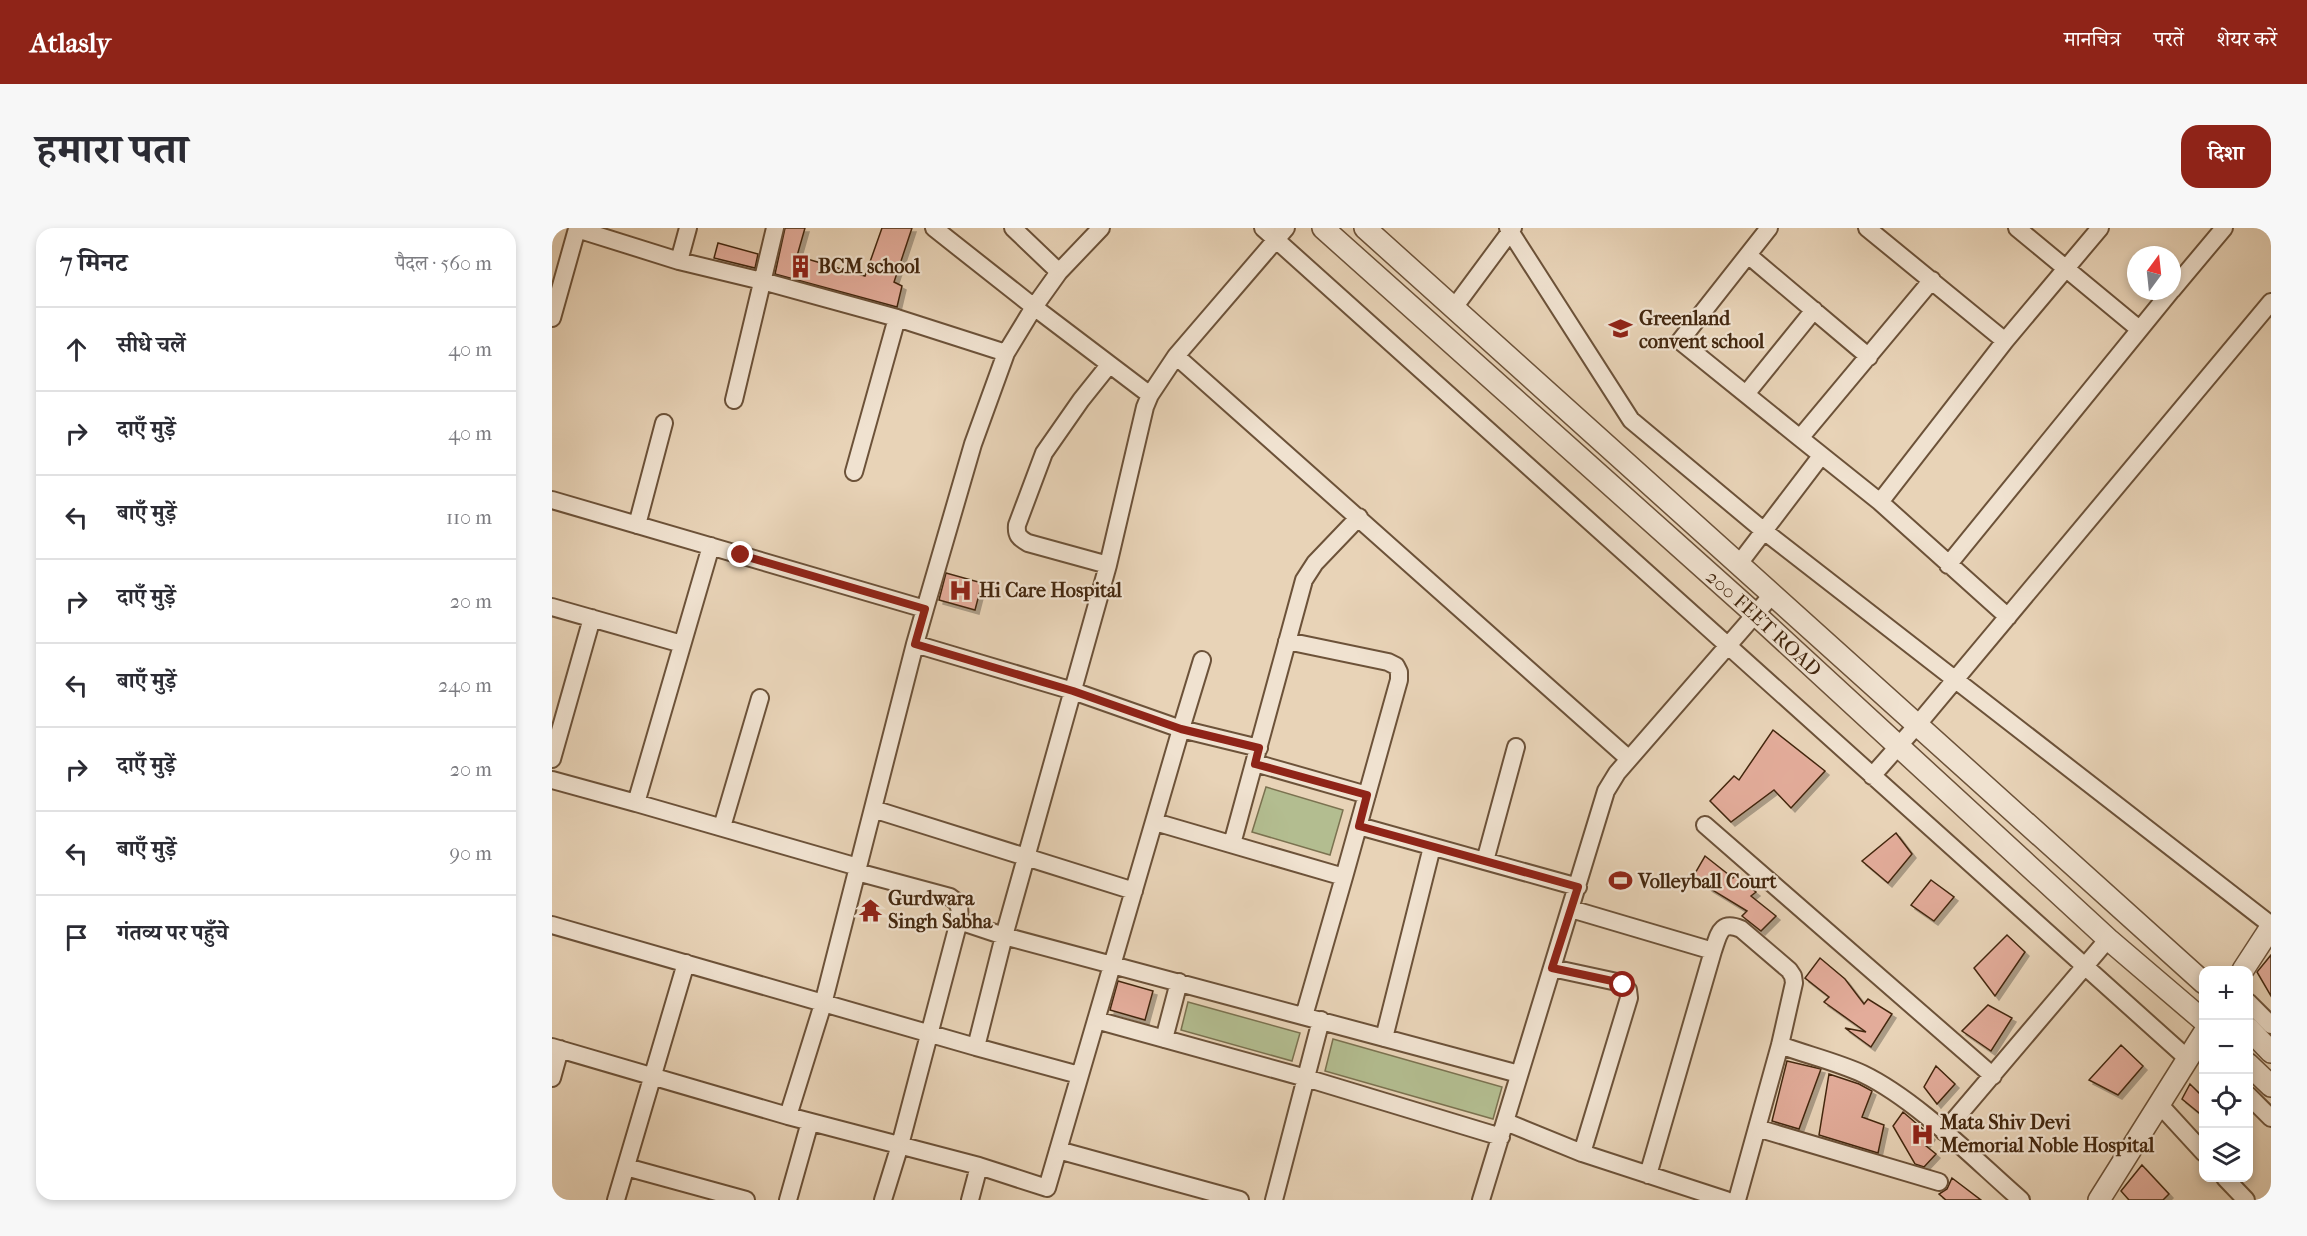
<!DOCTYPE html>
<html lang="hi">
<meta charset="utf-8">
<style>
body{margin:0;font-family:"IM FELL French Canon","Noto Serif Devanagari",serif;background:#f7f7f7;color:#2b2b33}
.controls{position:absolute;right:18px;bottom:18px;display:grid;overflow:hidden;border-radius:12px;box-shadow:0 3px 9px #0003}
.controls button{width:54px;height:54px;display:grid;place-items:center;padding:0;border:0;border-bottom:2px solid #e1e1e2;background:#fff;color:#2b2b33;font:30px sans-serif}
.compass{position:absolute;left:1575px;top:18px;width:54px;height:54px;border-radius:50%;background:#fff;box-shadow:0 3px 9px #0003;rotate:15deg}
.stop{position:absolute;width:18px;height:18px;margin:-14px;border:4px solid #8f2418;border-radius:50%;background:#fff}
.stop.end{background:#8f2418;border-color:#fff;box-shadow:0 2px 6px #0008}
.list{margin:0;padding:0;list-style:none}
h2{display:flex;justify-content:space-between;align-items:center;height:78px;margin:0;padding:0 24px;font-size:26px}
h2 small{font-size:20px;font-weight:400;color:#7c7c81}
.list li{display:grid;grid-template-columns:39px 1fr auto;gap:18px;align-items:center;box-sizing:border-box;height:84px;padding:0 24px;border-top:2px solid #e1e1e2}
.list b{display:block;font-size:22px;white-space:nowrap}
.list em{font-size:20px;font-style:normal;color:#7c7c81}
.icon{flex:none;width:33px;height:33px;fill:none;stroke:currentColor;stroke-width:2;stroke-linecap:round;stroke-linejoin:round}
.map{position:relative;flex:none;width:1719px;height:972px;overflow:hidden;border-radius:18px}
header{display:flex;align-items:center;gap:36px;box-sizing:border-box;height:84px;padding:0 30px;background:#8f2418;color:#fff}
header strong{font-size:28px}
nav{display:flex;gap:33px;margin-inline-start:auto;font-size:21px}
.intro{display:flex;align-items:center;justify-content:space-between;box-sizing:border-box;height:144px;padding:0 36px}
h1{margin:0;font-size:42px}
.button{padding:15px 27px;border-radius:18px;background:#8f2418;color:#fff;font-size:21px;font-weight:700}
main{display:flex;gap:36px;padding:0 36px}
aside{flex:1;background:#fff;border-radius:18px;box-shadow:0 3px 9px #0003}
.map>svg:first-child{display:block}
.green{fill:#b3bd90;stroke:#7b7250;stroke-width:1.5}
.building{fill:#e3ac9a;stroke:#43270f;stroke-width:1.5;filter:url(#shadow)}
.lines{fill:none;stroke-linecap:round;stroke-linejoin:round}
.minor-casing{stroke:#6c5239;stroke-width:20}
.tertiary-casing{stroke:#6c5239;stroke-width:24}
.minor{stroke:#f0e2d0;stroke-width:16}
.tertiary{stroke:#f0e2d0;stroke-width:21}
.route{stroke:#8f2418;stroke-width:8}
.labels{text-anchor:middle;dominant-baseline:central;stroke-width:4.5;stroke-linejoin:round;paint-order:stroke}
.poi-label{font-size:20px;font-weight:bold;fill:#43270f;stroke:#f0e2d0;text-anchor:start}
.street-label{font-size:20px;fill:#43270f;stroke:#f0e2d0}
</style>
<header>
<strong>Atlasly</strong>
<nav><a>मानचित्र</a><a>परतें</a><a>शेयर करें</a></nav>
</header>
<div class="intro"><h1>हमारा पता</h1><a class="button">दिशा</a></div>
<main>
<aside>
<h2>7 मिनट<small>पैदल · 560 m</small></h2>
<ul class="list">
<li><svg class="icon" aria-label="ahead" viewBox="0 0 24 24"><path d="M12 20V5M6 11l6-6 6 6"/></svg><div><b>सीधे चलें</b></div><em>40 m</em></li>
<li><svg class="icon" aria-label="right" viewBox="0 0 24 24"><path d="M7 20v-9h11M14 6l5 5-5 5"/></svg><div><b>दाएँ मुड़ें</b></div><em>40 m</em></li>
<li><svg class="icon" aria-label="left" viewBox="0 0 24 24"><path d="M17 20v-9H6M10 6l-5 5 5 5"/></svg><div><b>बाएँ मुड़ें</b></div><em>110 m</em></li>
<li><svg class="icon" aria-label="right" viewBox="0 0 24 24"><path d="M7 20v-9h11M14 6l5 5-5 5"/></svg><div><b>दाएँ मुड़ें</b></div><em>20 m</em></li>
<li><svg class="icon" aria-label="left" viewBox="0 0 24 24"><path d="M17 20v-9H6M10 6l-5 5 5 5"/></svg><div><b>बाएँ मुड़ें</b></div><em>240 m</em></li>
<li><svg class="icon" aria-label="right" viewBox="0 0 24 24"><path d="M7 20v-9h11M14 6l5 5-5 5"/></svg><div><b>दाएँ मुड़ें</b></div><em>20 m</em></li>
<li><svg class="icon" aria-label="left" viewBox="0 0 24 24"><path d="M17 20v-9H6M10 6l-5 5 5 5"/></svg><div><b>बाएँ मुड़ें</b></div><em>90 m</em></li>
<li><svg class="icon" aria-label="arrive" viewBox="0 0 24 24"><path d="M6 21V4h12l-3 4 3 4H6"/></svg><div><b>गंतव्य पर पहुँचे</b></div></li>
</ul>
</aside>
<div class="map">
<svg width="1719" height="972" viewBox="0 0 1719 972">
<defs>
<filter id="shadow"><feDropShadow dx="4" dy="4" stdDeviation="0" flood-color="#0004"/></filter>
</defs>
<rect width="100%" height="100%" fill="#e8d3b7"/>
<filter id="stains"><feTurbulence type="fractalNoise" baseFrequency=".00333" numOctaves="4"/><feColorMatrix values="0 0 0 0 .2 0 0 0 0 .09 0 0 0 0 .02 0 0 0 .5 -.17"/></filter>
<radialGradient id="worn" r=".72"><stop offset=".6" stop-color="#630" stop-opacity="0"/><stop offset="1" stop-color="#630" stop-opacity=".3"/></radialGradient>
<path class="green" d="M 714,559 L 791,582 L 778,627 L 700,604 Z
M 636,774 L 748,805 L 740,833 L 629,802 Z
M 781,811 L 950,859 L 941,891 L 773,843 Z"/>
<path class="building" d="M 233,0 L 253,0 L 245,28 L 313,48 L 330,0 L 360,0 L 342,54 L 350,58 L 345,79 L 223,46 Z
M 166,15 L 206,26 L 203,40 L 162,30 Z
M 394,345 L 430,355 L 423,382 L 387,372 Z
M 1221,502 L 1273,543 L 1239,580 L 1222,562 L 1179,594 L 1158,573 L 1182,548 L 1187,552 Z
M 1344,605 L 1360,626 L 1336,655 L 1310,633 Z
M 1153,628 L 1181,650 L 1183,648 L 1204,664 L 1199,668 L 1224,688 L 1209,703 L 1190,688 L 1195,683 L 1157,660 L 1142,647 Z
M 1379,652 L 1402,669 L 1382,693 L 1359,677 Z
M 1455,707 L 1473,724 L 1443,768 L 1422,740 Z
M 1719,727 L 1719,768 L 1705,744 Z
M 1268,730 L 1293,751 L 1312,776 L 1316,771 L 1340,786 L 1319,819 L 1293,800 L 1314,804 L 1272,774 L 1277,769 L 1253,750 Z
M 566,753 L 601,763 L 593,792 L 558,782 Z
M 1436,777 L 1460,790 L 1439,823 L 1410,803 Z
M 1569,817 L 1591,838 L 1566,867 L 1537,852 Z
M 1235,833 L 1269,841 L 1247,901 L 1220,893 Z
M 1384,838 L 1403,856 L 1385,876 L 1372,859 Z
M 1277,846 L 1307,856 L 1320,863 L 1310,889 L 1332,897 L 1326,925 L 1267,907 Z
M 1638,856 L 1652,870 L 1652,889 L 1630,871 Z
M 1351,884 L 1379,908 L 1373,917 L 1384,926 L 1372,939 L 1363,936 L 1341,898 Z
M 1590,937 L 1617,966 L 1611,972 L 1577,972 L 1569,963 Z
M 1400,950 L 1429,972 L 1394,972 L 1387,966 L 1395,961 Z"/>
<g class="lines">
<defs>
<path id="minor" d="M 461,0 L 507,44
M 549,0 L 507,44 L 482,79 L 598,167 L 624,128 L 734,0
M 711,0 L 1635,830
M 956,0 L 1079,192 L 1212,303 L 1719,697
M 1217,0 L 1128,113 L 1248,210 L 1380,52
M 1315,0 L 1453,113 L 1548,0
M 1465,0 L 1587,101
M 1196,27 L 1317,129
M 127,33 L 136,0
M 1620,62 L 1672,0
M 901,81 L 961,0
M 0,90 L 25,1 L 127,33 L 210,53 L 345,90 L 454,125
M 1453,113 L 1328,274 L 1456,389
M 624,128 L 1077,531
M 1194,166 L 1262,82
M 182,172 L 223,0
M 1248,210 L 1328,274
M 302,244 L 345,90
M 0,272 L 373,381 L 363,416 L 521,463 L 629,501 L 495,960 L 427,938 L 418,972
M 85,297 L 112,195
M 159,318 L 84,575 L 306,639
M 556,337 L 476,315 C 467,310 464,307 465,297 L 492,225 L 529,172 L 557,137
M 1186,337 L 1269,228
M 1396,337 L 1619,63
M 0,379 L 130,416
M 373,381 L 421,216 L 454,125 L 482,79 L 382,0
M 363,416 L 271,776 L 236,888 L 427,938
M 650,432 L 629,501 L 707,520
M 0,531 L 40,390
M 703,535 L 815,567
M 1320,548 L 1366,496 L 1719,74
M 0,552 L 84,575
M 321,581 L 582,663
M 603,594 L 792,649 L 847,452 L 847,444 L 844,438 L 836,434 L 735,413
M 1153,597 L 1441,848
M 807,598 L 1026,659
M 170,599 L 208,470
M 680,616 L 752,352 L 763,335 L 807,289
M 933,633 L 964,519
M 305,644 L 398,669 C 409,676 408,681 407,693 L 348,917 L 331,972
M 1019,681 L 1161,723 L 1096,947
M 407,693 L 452,708 L 967,846
M 0,697 L 424,819
M 1161,723 C 1167,706 1168,692 1189,701 L 1237,742 L 1241,748 L 1242,755 L 1228,817 L 1185,972
M 1000,740 L 1065,754 L 1076,762 L 1077,770 L 1030,925
M 1696,774 L 1719,797
M 752,788 L 792,649
M 544,792 L 754,850 L 949,909
M 832,810 L 880,619
M 612,811 L 627,754
M 1228,817 C 1255,827 1285,834 1311,846 C 1365,872 1423,932 1469,972
M 0,819 L 236,888
M 527,847 L 424,819 L 452,708 L 556,337 L 593,179 L 598,167
M 0,850 L 8,821
M 1696,867 L 1719,890
M 1607,876 L 1652,925
M 954,894 L 1030,925 L 1174,972
M 1205,900 L 1387,954
M 1392,904 L 1556,711
M 506,922 L 688,972
M 74,939 L 194,972
M 1673,950 L 1694,972
M 64,972 L 134,735
M 236,972 L 258,894
M 722,972 L 769,792
M 929,972 L 1054,563 L 1065,545 L 1220,367"/>
<g id="tertiary">
<path id="s1" d="M 771,0 L 1204,387 L 1556,711 L 1652,793"/>
<path d="M 813,0 L 1652,755"/>
<path d="M 1691,742 L 1719,699"/>
<path d="M 1696,800 L 1719,824"/>
<path d="M 1696,836 L 1719,858"/>
<path d="M 1547,972 L 1652,805"/>
</g>
</defs>
<use href="#minor" class="minor-casing"/>
<use href="#tertiary" class="tertiary-casing"/>
<use href="#minor" class="minor"/>
<use href="#tertiary" class="tertiary"/>
</g>
<g class="lines">
<path class="route" d="M 189,327 L 373,381 L 363,416 L 521,463 L 629,501 L 707,520 L 703,536 L 815,567 L 807,598 L 1026,659 L 1000,740 L 1065,754 L 1071,757"/>
</g>
<defs>
<symbol id="building-bare" viewBox="-9 -9 18 18"><path d="M-4-6H4V6H1V3H-1V6H-4ZM-2.5-4.3h1.7v1.8h-1.7ZM.8-4.3h1.7v1.8H.8ZM-2.5-1h1.7V.8h-1.7ZM.8-1h1.7V.8H.8Z" fill="#8f2418" stroke="#f0e2d0" stroke-width="2.5" paint-order="stroke"/></symbol>
<symbol id="school-bare" viewBox="-9 -9 18 18"><path d="M0-5L7-2L0 1L-7-2ZM-4 1L0 2.5L4 1V4Q0 6-4 4Z" fill="#8f2418" stroke="#f0e2d0" stroke-width="2.5" paint-order="stroke"/></symbol>
<symbol id="hospital-bare" viewBox="-9 -9 18 18"><path d="M-5-5h3v3.5h4V-5h3V5h-3V1.5h-4V5h-3Z" fill="#8f2418" stroke="#f0e2d0" stroke-width="2.5" paint-order="stroke"/></symbol>
<symbol id="stadium-bare" viewBox="-9 -9 18 18"><path d="M0-5a6.5 5 0 1 0 0 10a6.5 5 0 1 0 0-10ZM-3.5-1.8h7v3.6h-7Z" fill="#8f2418" stroke="#f0e2d0" stroke-width="2.5" paint-order="stroke"/></symbol>
<symbol id="temple-bare" viewBox="-9 -9 18 18"><path d="M0-6L5-2H3V0L6.5 2.5H4V6H1.5V3h-3V6H-4V2.5H-6.5L-3 0V-2H-5Z" fill="#8f2418" stroke="#f0e2d0" stroke-width="2.5" paint-order="stroke"/></symbol>
</defs>
<g fill-rule="evenodd">
<use href="#building-bare" x="232" y="22" width="33" height="33"/>
<use href="#school-bare" x="1052" y="84" width="33" height="33"/>
<use href="#hospital-bare" x="392" y="346" width="33" height="33"/>
<use href="#stadium-bare" x="1052" y="636" width="33" height="33"/>
<use href="#temple-bare" x="302" y="666" width="33" height="33"/>
<use href="#hospital-bare" x="1354" y="890" width="33" height="33"/>
</g>
<g class="labels">
<g class="poi-label">
<text x="266" y="38">BCM school</text>
<text x="1087" y="90">Greenland<tspan x="1087" dy="23">convent school</tspan></text>
<text x="427" y="362">Hi Care Hospital</text>
<text x="1086" y="653">Volleyball Court</text>
<text x="336" y="670">Gurdwara<tspan x="336" dy="23">Singh Sabha</tspan></text>
<text x="1388" y="894">Mata Shiv Devi<tspan x="1388" dy="23">Memorial Noble Hospital</tspan></text>
</g>
<g class="street-label">
<text stroke="none"><textPath href="#s1" startOffset="592">200 FEET ROAD</textPath></text>
</g>
</g>
<rect width="100%" height="100%" filter="url(#stains)"/>
<rect width="100%" height="100%" fill="url(#worn)"/>
</svg>
<div class="controls">
<button>+</button>
<button>−</button>
<button><svg class="icon" aria-label="locate" viewBox="0 0 24 24"><circle cx="12" cy="12" r="6"/><path d="M12 2v4M12 18v4M2 12h4M18 12h4"/></svg></button>
<button><svg class="icon" aria-label="layers" viewBox="0 0 24 24"><path d="M12 4l9 5-9 5-9-5zM3 14l9 5 9-5"/></svg></button>
</div>
<svg class="compass" viewBox="-18 -18 36 36"><path d="M0-13l5 13h-10z" fill="#e53935"/><path d="M0 13l5-13h-10z" fill="#7c7c81"/></svg>
<div class="stop" style="left:1071px;top:757px"></div>
<div class="stop end" style="left:189px;top:327px"></div>
</div>
</main>
